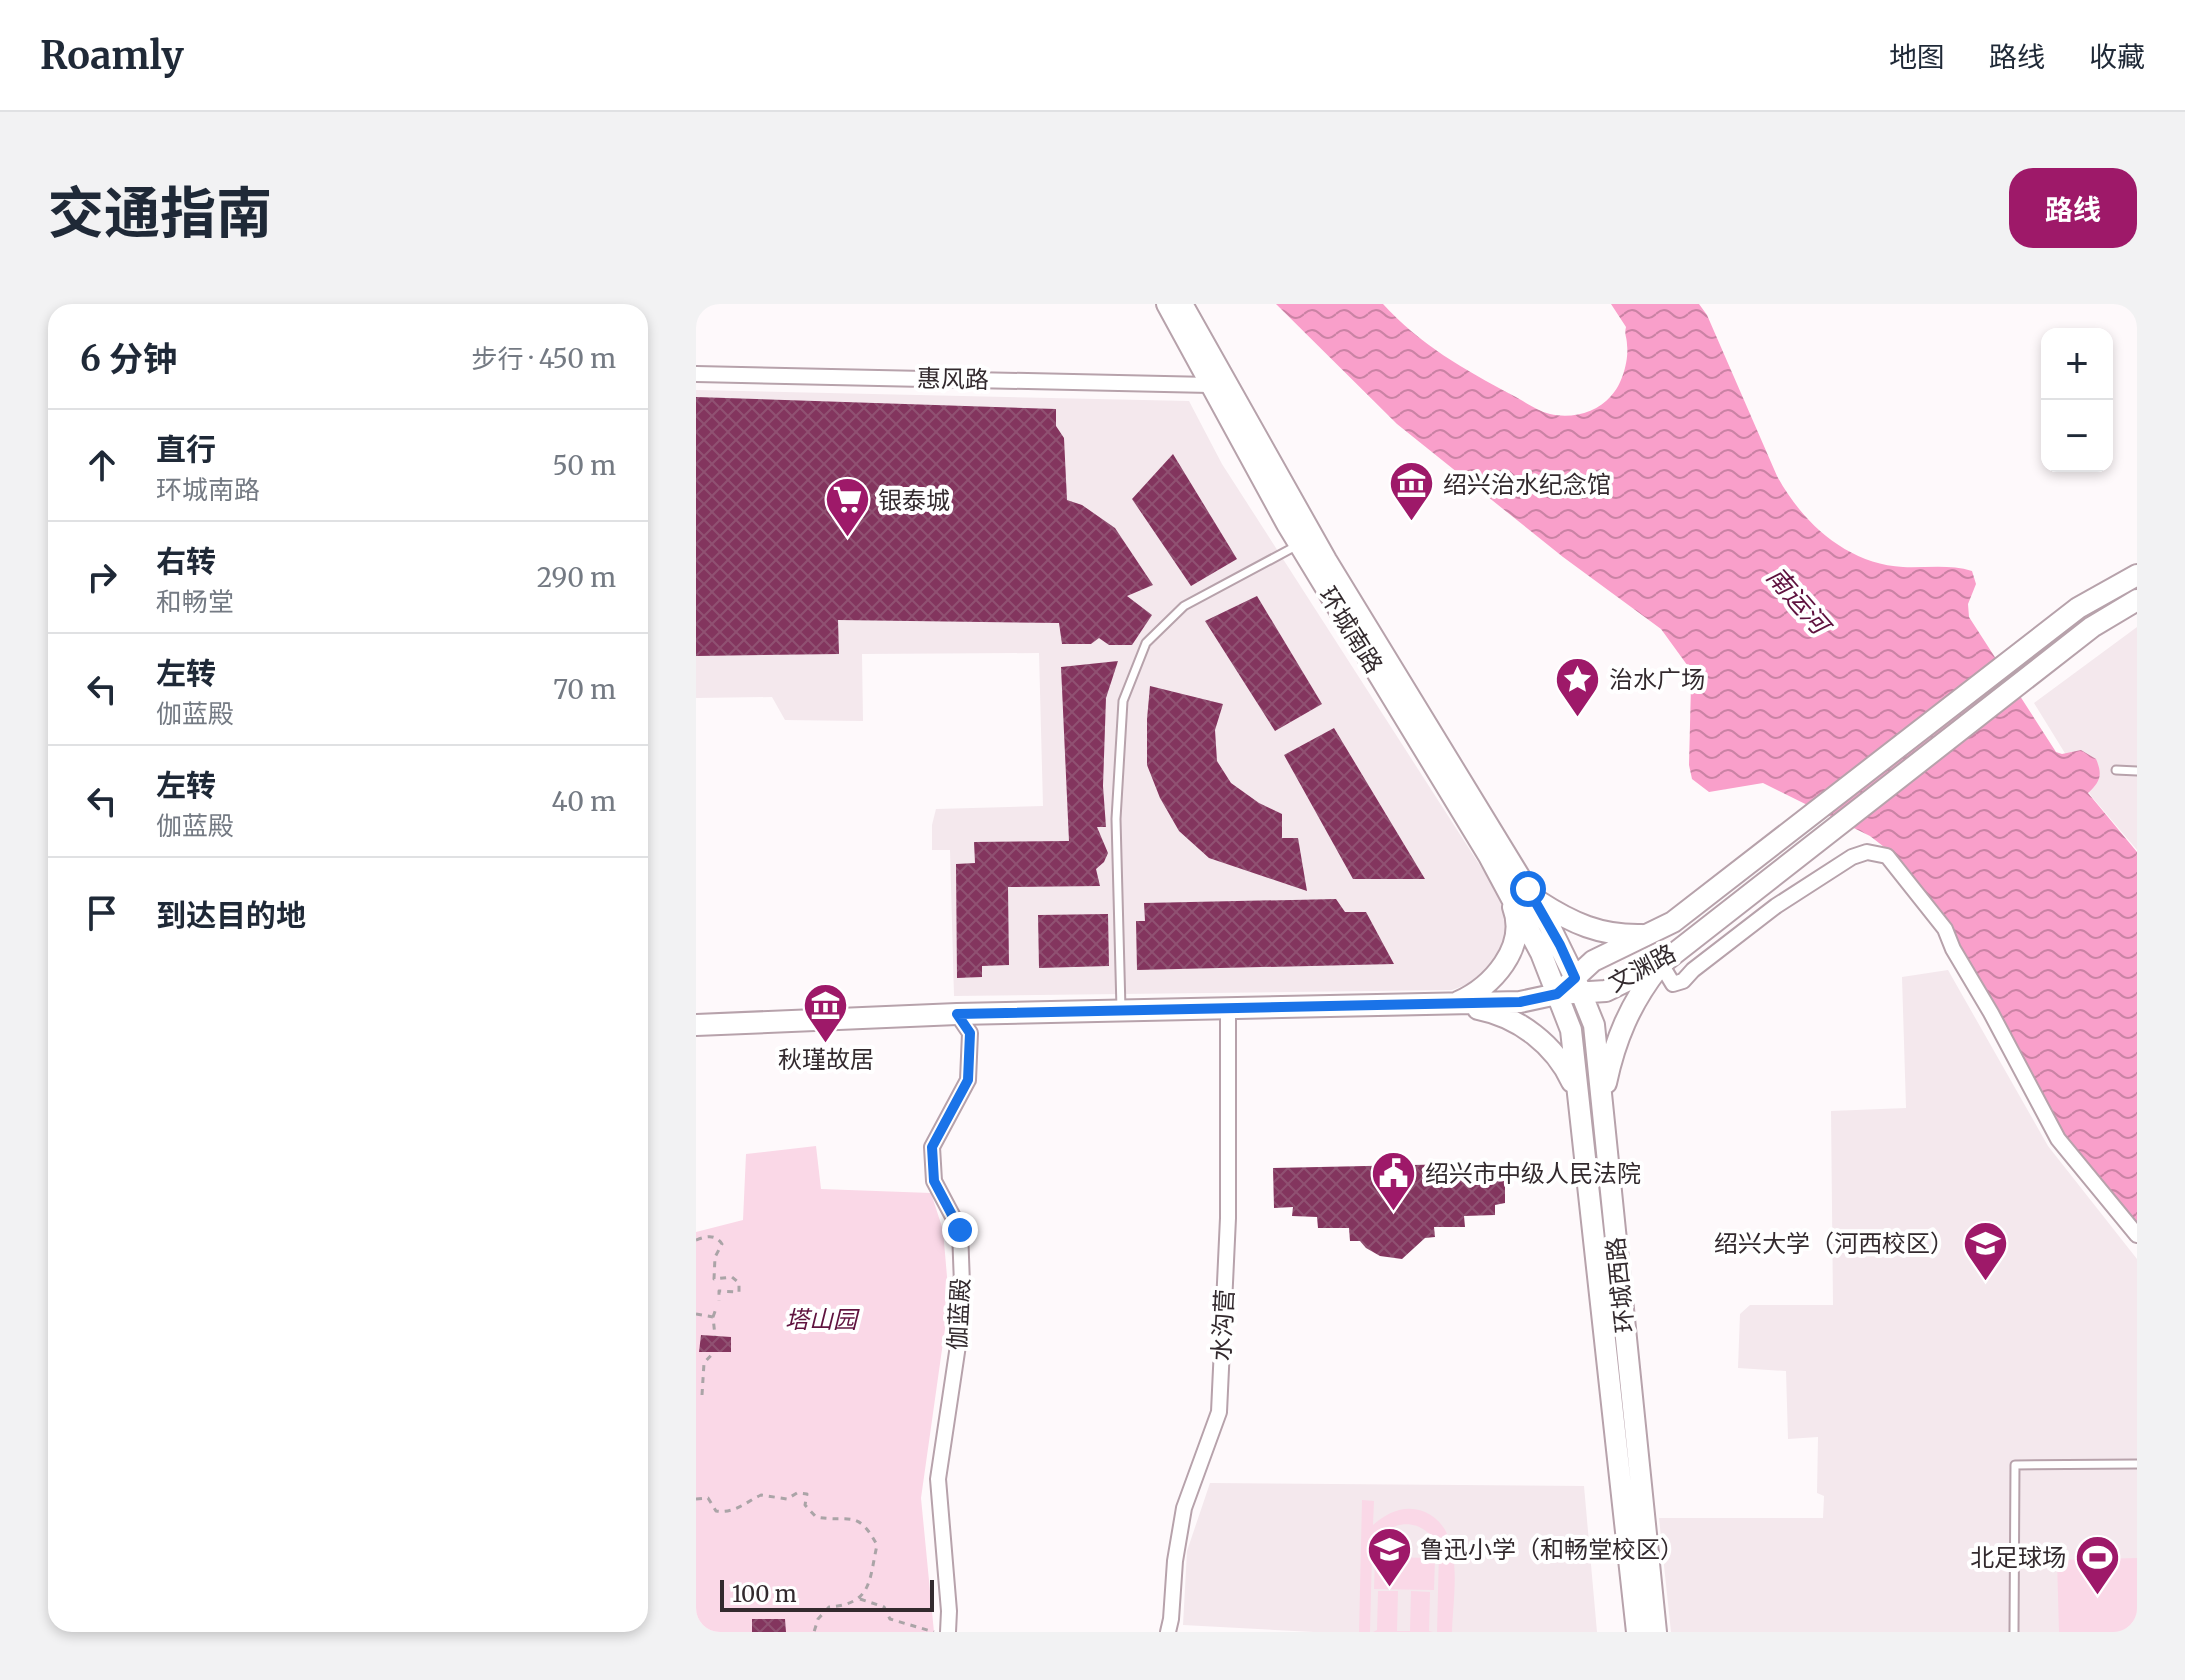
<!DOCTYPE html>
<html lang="zh">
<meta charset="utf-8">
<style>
body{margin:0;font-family:Merriweather,"Noto Sans SC",serif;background:#f2f2f3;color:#1f2937}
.controls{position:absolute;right:24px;top:24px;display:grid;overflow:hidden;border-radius:16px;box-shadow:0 4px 12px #0003}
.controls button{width:72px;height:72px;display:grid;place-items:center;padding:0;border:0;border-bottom:2px solid #e0e1e3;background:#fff;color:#1f2937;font:40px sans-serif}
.scale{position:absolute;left:24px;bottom:20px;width:214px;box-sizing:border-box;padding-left:8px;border:4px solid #332a2e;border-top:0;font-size:22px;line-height:28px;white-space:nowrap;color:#332a2e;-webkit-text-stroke:6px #fff;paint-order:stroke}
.stop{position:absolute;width:24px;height:24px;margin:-18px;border:6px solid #1a73e8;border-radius:50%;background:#fff}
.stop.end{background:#1a73e8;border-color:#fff;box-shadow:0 2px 8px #0008}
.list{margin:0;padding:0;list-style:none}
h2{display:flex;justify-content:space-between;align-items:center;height:104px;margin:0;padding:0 32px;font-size:34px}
h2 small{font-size:26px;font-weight:400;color:#747a83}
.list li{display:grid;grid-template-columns:52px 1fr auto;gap:24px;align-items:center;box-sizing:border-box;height:112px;padding:0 32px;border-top:2px solid #e0e1e3}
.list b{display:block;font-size:30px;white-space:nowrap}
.list p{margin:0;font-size:26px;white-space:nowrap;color:#747a83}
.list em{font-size:26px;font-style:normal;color:#747a83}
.icon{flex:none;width:44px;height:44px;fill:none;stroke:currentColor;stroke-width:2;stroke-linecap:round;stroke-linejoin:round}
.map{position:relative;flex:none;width:1441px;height:1328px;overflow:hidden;border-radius:24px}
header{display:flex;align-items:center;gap:48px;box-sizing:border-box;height:112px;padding:0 40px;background:#fff;border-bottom:2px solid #e0e1e3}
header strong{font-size:38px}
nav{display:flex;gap:44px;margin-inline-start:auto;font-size:28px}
.intro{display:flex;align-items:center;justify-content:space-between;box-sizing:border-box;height:192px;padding:0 48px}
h1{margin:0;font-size:56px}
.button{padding:20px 36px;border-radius:24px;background:#9e1969;color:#fff;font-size:28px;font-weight:700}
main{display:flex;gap:48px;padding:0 48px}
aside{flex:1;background:#fff;border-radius:24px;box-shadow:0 4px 12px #0003}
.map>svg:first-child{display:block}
.built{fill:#f4e8ed}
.park{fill:#fad8e7}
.water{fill:url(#water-waves)}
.building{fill:url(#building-cross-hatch)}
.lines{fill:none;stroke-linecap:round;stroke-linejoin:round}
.lane-casing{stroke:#b7a2ab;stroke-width:11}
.street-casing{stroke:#b7a2ab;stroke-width:18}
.secondary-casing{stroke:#b7a2ab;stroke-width:24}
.path{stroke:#aaa4a7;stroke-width:3;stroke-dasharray:6 6;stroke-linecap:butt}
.lane{stroke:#fff;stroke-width:7}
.street{stroke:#fff;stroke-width:14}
.secondary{stroke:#fff;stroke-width:20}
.route{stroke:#1a73e8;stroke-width:10}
.labels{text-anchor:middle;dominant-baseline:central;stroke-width:8;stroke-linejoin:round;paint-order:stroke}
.street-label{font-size:24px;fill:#332a2e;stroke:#fff}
.poi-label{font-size:24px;fill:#332a2e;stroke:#fff;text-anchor:start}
.park-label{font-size:24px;font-style:italic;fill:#60133f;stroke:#fff}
.water-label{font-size:26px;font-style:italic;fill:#5f123f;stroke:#fff}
</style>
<header>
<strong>Roamly</strong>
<nav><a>地图</a><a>路线</a><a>收藏</a></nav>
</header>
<div class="intro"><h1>交通指南</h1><a class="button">路线</a></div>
<main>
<aside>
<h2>6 分钟<small>步行 · 450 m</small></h2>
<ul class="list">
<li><svg class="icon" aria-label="ahead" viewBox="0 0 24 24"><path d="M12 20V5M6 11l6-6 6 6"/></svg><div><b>直行</b><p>环城南路</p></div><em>50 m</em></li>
<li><svg class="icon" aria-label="right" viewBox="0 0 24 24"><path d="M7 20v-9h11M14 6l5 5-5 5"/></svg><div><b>右转</b><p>和畅堂</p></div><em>290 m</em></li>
<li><svg class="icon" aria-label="left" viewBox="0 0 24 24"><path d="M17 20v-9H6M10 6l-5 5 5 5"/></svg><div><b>左转</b><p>伽蓝殿</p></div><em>70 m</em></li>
<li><svg class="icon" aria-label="left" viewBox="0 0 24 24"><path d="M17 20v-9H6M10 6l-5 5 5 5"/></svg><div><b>左转</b><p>伽蓝殿</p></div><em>40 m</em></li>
<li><svg class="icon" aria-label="arrive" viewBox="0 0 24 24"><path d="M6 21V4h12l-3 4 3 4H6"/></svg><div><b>到达目的地</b></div></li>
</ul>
</aside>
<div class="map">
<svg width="1441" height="1328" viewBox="0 0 1441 1328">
<defs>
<pattern id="water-waves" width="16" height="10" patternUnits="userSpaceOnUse" patternTransform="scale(2)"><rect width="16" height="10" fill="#f99fca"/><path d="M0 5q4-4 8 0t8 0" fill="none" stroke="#ca82a4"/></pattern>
<pattern id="building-cross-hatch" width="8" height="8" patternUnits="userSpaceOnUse" patternTransform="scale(2)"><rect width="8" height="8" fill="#83355e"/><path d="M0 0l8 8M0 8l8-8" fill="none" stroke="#905172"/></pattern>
</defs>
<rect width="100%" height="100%" fill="#fef9fb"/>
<path class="built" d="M 0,86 L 493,97 L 526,160 L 801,588 L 815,623 L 803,653 L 788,674 L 756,686 L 258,692 L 254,546 L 236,546 L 236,521 L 240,505 L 347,502 L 343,349 L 166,350 L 167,417 L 89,416 L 76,393 L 0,394 Z
M 1441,323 L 1441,546 L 1396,493 L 1338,399 Z
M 1252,666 L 1352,842 L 1441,955 L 1441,1328 L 975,1328 L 963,1214 L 1127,1214 L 1128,1192 L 1121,1189 L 1122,1133 L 1092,1135 L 1090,1067 L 1042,1064 L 1044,1010 L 1054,1001 L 1137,1001 L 1135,807 L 1210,804 L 1206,673 Z
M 514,1179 L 888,1182 L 901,1328 L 618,1328 L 487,1321 L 491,1247 Z"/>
<path class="park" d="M 120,842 L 125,885 L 235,889 L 247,926 L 253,996 L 225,1194 L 238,1328 L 0,1328 L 0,928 L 47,916 L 50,850 Z
M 666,1196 L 678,1197 L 677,1221 C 692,1208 709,1200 729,1208 C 770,1226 757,1290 756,1328 L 741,1328 L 743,1247 C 731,1209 685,1213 676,1250 L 674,1328 L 663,1328 Z
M 679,1253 L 739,1254 L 738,1286 L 678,1285 Z
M 1441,1254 L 1441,1328 L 1363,1328 L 1361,1256 Z
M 682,1287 L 702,1287 L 701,1327 L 714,1327 L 715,1287 L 734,1288 L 733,1327 L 737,1328 L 677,1328 L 681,1326 Z"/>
<path class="water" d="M 580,0 L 687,0 C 723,40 769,66 816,91 C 828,97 841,107 854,110 C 875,115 901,109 915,92 C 926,81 933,56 931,41 C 931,33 928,31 930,23 L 915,0 L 1003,0 L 1011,11 L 1081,172 C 1107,220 1152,260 1207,263 C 1230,264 1254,260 1276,267 L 1280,280 L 1272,300 L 1273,313 L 1360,448 L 1366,450 L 1385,446 L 1400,455 C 1407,471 1404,478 1392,489 L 1441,548 L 1441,926 L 1368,836 L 1256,625 L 1192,546 L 1174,532 L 1067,479 L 1013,488 L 996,475 L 993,461 L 995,381 L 1002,376 L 965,325 L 867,253 L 701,120 Z"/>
<path class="building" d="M 0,93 L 360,105 L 360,122 L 368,134 L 371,196 L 386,201 L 419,224 L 457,281 L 431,292 L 456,311 L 436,341 L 413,341 L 403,334 L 395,340 L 366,340 L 363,319 L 142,316 L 143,350 L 0,352 Z
M 477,150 L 541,255 L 495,282 L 436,195 Z
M 561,292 L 626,400 L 579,427 L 509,317 Z
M 422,357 L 410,394 L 407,482 L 410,523 L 401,523 L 412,549 L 408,558 L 400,565 L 404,582 L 312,583 L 313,661 L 286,662 L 286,673 L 261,674 L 260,560 L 279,559 L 278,538 L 373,537 L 365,363 Z
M 454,382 L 527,400 L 519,426 L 521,457 L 535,479 L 563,499 L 586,510 L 586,534 L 602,534 L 611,587 L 513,554 L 483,527 L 464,494 L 451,461 L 451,415 Z
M 638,424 L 729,575 L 657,575 L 588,451 Z
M 640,595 L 649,608 L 670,608 L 698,660 L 441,666 L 440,617 L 449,617 L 448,599 Z
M 412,610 L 413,662 L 343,664 L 342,611 Z
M 809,859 L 809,899 L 799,901 L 799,911 L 768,912 L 769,923 L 738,923 L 739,933 L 729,934 L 706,955 L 684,952 L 670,944 L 664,937 L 654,937 L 653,924 L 622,924 L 621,913 L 596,912 L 597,903 L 578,904 L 577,864 Z
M 5,1031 L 35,1033 L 35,1048 L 3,1048 Z
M 56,1315 L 89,1315 L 90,1328 L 56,1328 Z"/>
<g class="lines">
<defs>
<path id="lane" d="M 1420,466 L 1441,467
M 425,705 L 420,515 L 427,397 L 450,339 L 488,302 L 600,242
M 1318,1328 L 1319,1161 L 1441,1160"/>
<path id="street" d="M 0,70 L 514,81
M 965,660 L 977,680 L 987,677 L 997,666 L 1080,602 L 1156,553 L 1171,548 L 1191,552 L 1249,625 L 1257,645 L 1295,709 L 1362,835 L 1441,931
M 252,1328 L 253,1307 L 242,1175 L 267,1008 L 264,926 L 238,877 L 236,843 L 272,776 L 274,729 L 261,710
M 472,1328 L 475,1315 L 479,1257 L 488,1204 L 523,1108 L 532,914 L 532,706"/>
<path id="secondary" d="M 471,0 L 591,220 L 793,552 L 845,649 L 875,726 L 941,1328
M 486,0 L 630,256 L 853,621 L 879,674 L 898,721 L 960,1328
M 842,597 C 876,619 904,632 946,631
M 870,682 L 897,657 L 977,618 L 1382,304 L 1441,271
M 762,698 C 796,683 832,643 817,603
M 782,705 C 823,713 859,741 876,778
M 0,721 L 261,710 L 824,698 L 861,690 L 910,687 L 965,660 L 1396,323 L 1441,296
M 910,779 C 919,736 934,700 962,664"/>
</defs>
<use href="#lane" class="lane-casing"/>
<use href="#street" class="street-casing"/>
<use href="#secondary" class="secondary-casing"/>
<path class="path" d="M 0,936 C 11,932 19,930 26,940 L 19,953 L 18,975 L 36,973 L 43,979 L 43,988 L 23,987 L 23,997
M 0,1010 L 17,1013 L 19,1032
M 17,1013 L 21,1002
M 6,1091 L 8,1059 L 18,1048
M 0,1195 L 12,1194 L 20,1207 C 38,1210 50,1198 65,1191 L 91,1195 L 101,1189 L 111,1190 L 109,1201 L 120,1213 C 154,1219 161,1204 181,1241 C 173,1277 176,1300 133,1303 L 122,1315 L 118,1328
M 164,1295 L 188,1303 L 194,1315 L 238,1328"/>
<use href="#lane" class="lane"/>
<use href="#street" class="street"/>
<use href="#secondary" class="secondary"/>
</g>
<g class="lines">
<path class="route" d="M 264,926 L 238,877 L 236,843 L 272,776 L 274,729 L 261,710 L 824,698 L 861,690 L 879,674 L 864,641 L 832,585"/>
</g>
<defs>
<symbol id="museum-pin" viewBox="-11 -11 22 30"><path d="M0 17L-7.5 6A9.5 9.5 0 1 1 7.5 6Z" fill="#9e1969" stroke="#fff"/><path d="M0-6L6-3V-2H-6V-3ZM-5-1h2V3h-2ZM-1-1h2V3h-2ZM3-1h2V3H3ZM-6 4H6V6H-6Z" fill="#fff"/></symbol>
<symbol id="supermarket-pin" viewBox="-11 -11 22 30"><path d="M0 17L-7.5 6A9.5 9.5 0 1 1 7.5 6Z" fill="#9e1969" stroke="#fff"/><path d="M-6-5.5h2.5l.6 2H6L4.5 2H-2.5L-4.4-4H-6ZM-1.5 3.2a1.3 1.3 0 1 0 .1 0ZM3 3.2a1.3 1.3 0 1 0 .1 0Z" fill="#fff"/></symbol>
<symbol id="sight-pin" viewBox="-11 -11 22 30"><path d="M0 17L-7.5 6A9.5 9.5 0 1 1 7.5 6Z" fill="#9e1969" stroke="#fff"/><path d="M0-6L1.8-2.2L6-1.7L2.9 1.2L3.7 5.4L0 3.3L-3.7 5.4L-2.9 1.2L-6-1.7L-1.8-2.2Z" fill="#fff"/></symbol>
<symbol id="civic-pin" viewBox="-11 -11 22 30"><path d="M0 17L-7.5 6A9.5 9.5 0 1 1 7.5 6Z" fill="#9e1969" stroke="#fff"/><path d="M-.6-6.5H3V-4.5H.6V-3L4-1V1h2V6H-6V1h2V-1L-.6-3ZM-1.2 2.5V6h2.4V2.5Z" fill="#fff"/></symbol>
<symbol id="university-pin" viewBox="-11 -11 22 30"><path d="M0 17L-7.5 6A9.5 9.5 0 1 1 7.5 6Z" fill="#9e1969" stroke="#fff"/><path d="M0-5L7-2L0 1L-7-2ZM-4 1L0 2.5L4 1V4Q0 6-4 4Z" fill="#fff"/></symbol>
<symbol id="school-pin" viewBox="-11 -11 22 30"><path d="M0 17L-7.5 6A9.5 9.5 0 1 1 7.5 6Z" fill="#9e1969" stroke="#fff"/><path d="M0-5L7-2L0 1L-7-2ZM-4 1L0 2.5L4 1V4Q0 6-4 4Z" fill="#fff"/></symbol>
<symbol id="stadium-pin" viewBox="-11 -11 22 30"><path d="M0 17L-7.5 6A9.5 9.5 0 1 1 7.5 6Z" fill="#9e1969" stroke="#fff"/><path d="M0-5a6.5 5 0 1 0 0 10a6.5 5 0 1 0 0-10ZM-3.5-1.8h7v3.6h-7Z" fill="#fff"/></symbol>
</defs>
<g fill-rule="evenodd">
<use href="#museum-pin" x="690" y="154" width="51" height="69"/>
<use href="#supermarket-pin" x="126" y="170" width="51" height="69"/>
<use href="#sight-pin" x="856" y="350" width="51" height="69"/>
<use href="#museum-pin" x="104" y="676" width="51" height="69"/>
<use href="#civic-pin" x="672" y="844" width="51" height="69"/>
<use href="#university-pin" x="1264" y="914" width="51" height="69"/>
<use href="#school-pin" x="668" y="1220" width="51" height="69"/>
<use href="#stadium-pin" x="1376" y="1228" width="51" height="69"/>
</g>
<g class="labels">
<g class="street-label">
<text transform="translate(257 75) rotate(1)">惠风路</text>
<text transform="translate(655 326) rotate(58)">环城南路</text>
<text transform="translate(946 664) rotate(-28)">文渊路</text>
<text transform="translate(924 981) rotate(-96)">环城西路</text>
<text transform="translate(263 1010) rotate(-87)">伽蓝殿</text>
<text transform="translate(527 1021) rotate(-87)">水沟营</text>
</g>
<g class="poi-label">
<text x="747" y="180">绍兴治水纪念馆</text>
<text x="182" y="196">银泰城</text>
<text x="913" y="375">治水广场</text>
<text x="130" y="755" text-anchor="middle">秋瑾故居</text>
<text x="729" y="869">绍兴市中级人民法院</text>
<text x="1258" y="939" text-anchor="end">绍兴大学（河西校区）</text>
<text x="724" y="1245">鲁迅小学（和畅堂校区）</text>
<text x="1370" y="1253" text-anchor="end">北足球场</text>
</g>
<g class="park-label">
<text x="125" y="1015">塔山园</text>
</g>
<g class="water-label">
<text transform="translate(1102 296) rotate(49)">南运河</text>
</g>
</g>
</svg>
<div class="controls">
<button>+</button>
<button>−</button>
</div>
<div class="scale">100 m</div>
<div class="stop" style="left:832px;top:585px"></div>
<div class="stop end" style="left:264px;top:926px"></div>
</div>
</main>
